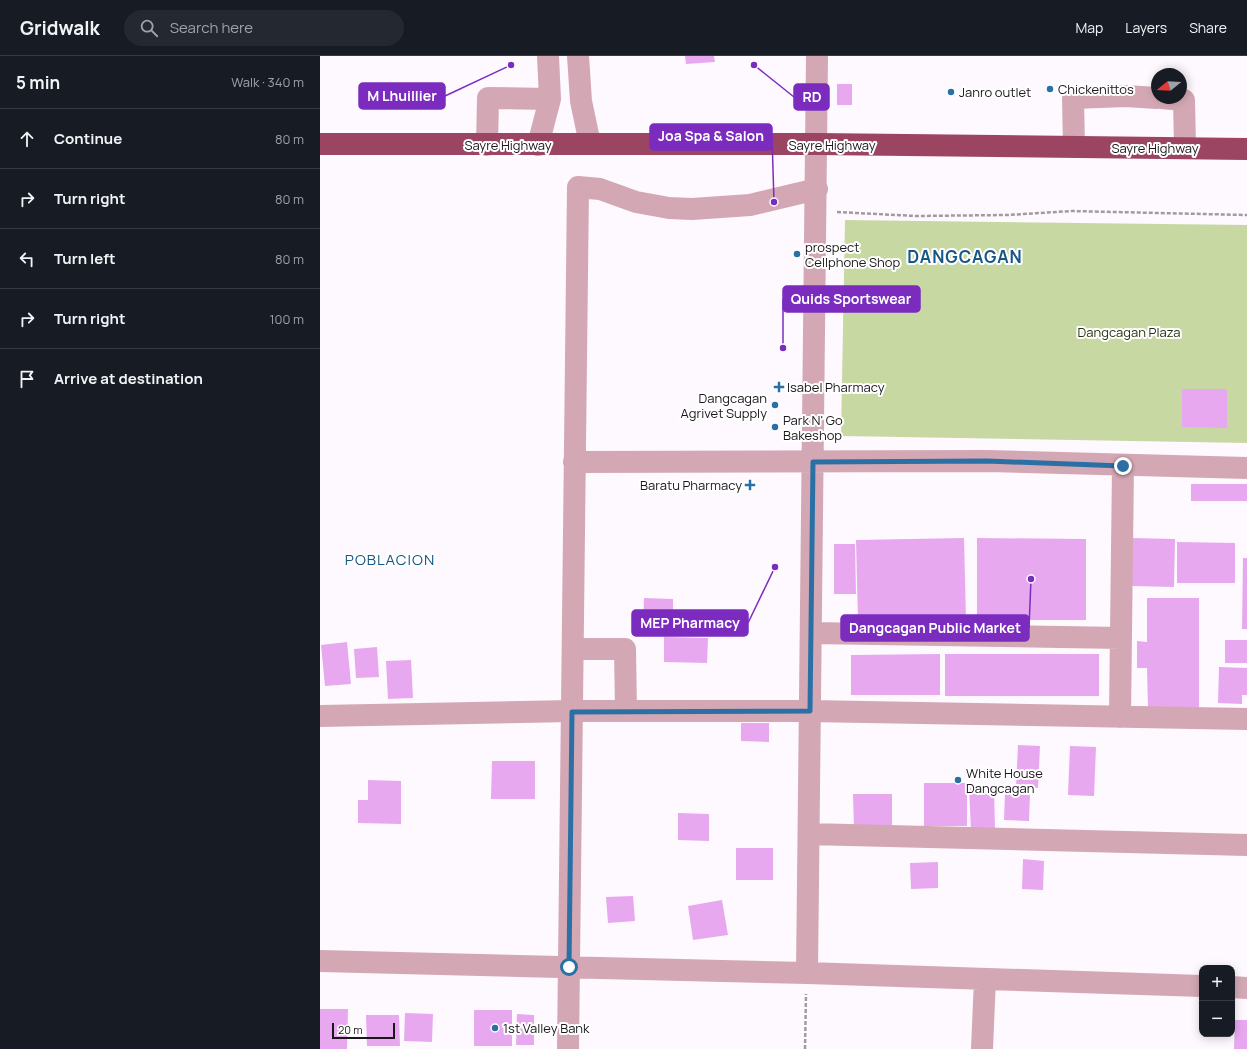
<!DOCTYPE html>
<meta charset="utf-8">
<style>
body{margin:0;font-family:Manrope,sans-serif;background:#242831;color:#f1f3f6}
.controls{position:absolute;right:12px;bottom:12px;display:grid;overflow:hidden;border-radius:8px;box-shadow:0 2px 10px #0003}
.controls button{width:36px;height:36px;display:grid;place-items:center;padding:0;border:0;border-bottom:1px solid #363941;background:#171b24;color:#f1f3f6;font:20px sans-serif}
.compass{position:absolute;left:831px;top:12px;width:36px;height:36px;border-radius:50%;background:#171b24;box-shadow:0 2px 10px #0003;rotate:252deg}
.scale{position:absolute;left:12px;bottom:10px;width:63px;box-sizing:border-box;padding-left:4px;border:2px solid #1a161b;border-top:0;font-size:11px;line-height:14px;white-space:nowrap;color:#1a161b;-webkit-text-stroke:3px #fff;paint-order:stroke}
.stop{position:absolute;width:12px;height:12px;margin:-9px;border:3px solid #2b70a5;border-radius:50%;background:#fff}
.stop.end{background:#2b70a5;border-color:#fff;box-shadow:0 1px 4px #0008}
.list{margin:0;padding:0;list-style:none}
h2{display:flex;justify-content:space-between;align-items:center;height:52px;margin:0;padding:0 16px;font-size:17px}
h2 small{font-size:13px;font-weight:400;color:#9ea1a6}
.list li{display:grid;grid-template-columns:26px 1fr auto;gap:12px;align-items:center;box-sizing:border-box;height:60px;padding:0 16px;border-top:1px solid #363941}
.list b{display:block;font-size:15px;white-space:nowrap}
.list em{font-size:13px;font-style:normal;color:#9ea1a6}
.icon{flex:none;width:22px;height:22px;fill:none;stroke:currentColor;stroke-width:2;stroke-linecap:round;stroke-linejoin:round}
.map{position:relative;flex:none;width:927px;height:993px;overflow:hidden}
header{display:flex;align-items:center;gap:24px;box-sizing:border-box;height:56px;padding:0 20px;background:#171b24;border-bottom:1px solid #363941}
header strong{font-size:19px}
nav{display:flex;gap:22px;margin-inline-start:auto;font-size:14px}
.search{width:280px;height:36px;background:#242831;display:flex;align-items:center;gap:10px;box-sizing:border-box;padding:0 14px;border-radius:22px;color:#9ea1a6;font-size:15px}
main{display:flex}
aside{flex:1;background:#171b24}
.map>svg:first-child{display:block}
.green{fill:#c7d8a3}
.building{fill:#e7a8ef}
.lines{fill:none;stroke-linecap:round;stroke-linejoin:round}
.path{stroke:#9f9ba0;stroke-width:2.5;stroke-dasharray:4 2;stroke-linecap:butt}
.minor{stroke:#d3a8b4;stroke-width:22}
.highway{stroke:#9b4563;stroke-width:22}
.route{stroke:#2b70a5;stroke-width:5}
.poi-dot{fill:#2b70a5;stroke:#fff;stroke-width:1.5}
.labels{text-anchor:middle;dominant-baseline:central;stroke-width:4;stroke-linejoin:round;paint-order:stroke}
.poi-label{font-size:13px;fill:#1a161b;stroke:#fff;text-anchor:start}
.street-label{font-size:13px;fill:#1a161b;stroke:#fff}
.park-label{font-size:13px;fill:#28320c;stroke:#fff}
.quarter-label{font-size:15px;letter-spacing:1px;fill:#165786;stroke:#fff}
.district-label{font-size:17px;font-weight:bold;letter-spacing:1px;fill:#165786;stroke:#fff}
.leader{fill:none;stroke:#7b2cbf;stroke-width:1.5}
.callout-dot{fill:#7b2cbf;stroke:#fff;stroke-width:1.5}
.callout{fill:#7b2cbf;stroke:#7b2cbf;stroke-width:1.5}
.callout-label{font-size:14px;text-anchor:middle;font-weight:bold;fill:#fff}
</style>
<header>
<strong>Gridwalk</strong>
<div class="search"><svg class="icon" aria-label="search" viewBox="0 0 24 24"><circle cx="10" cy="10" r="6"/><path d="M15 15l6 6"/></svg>Search here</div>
<nav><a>Map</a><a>Layers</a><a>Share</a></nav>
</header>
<main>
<aside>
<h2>5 min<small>Walk · 340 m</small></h2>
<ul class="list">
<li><svg class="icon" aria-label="ahead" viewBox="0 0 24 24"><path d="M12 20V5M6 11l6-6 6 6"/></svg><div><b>Continue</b></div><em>80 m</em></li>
<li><svg class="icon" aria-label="right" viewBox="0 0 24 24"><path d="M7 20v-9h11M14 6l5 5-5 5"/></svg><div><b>Turn right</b></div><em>80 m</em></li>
<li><svg class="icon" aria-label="left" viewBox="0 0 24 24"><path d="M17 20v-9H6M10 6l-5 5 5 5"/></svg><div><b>Turn left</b></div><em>80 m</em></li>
<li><svg class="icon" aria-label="right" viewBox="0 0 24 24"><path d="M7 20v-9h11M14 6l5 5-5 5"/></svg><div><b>Turn right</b></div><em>100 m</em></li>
<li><svg class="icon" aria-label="arrive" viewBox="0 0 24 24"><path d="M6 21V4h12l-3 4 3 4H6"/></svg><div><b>Arrive at destination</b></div></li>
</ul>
</aside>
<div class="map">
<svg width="927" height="993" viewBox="0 0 927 993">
<rect width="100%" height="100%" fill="#fef9ff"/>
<path class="green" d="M 525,164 L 927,169 L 927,387 L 521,380 Z"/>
<path class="building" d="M 365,0 L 394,0 L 395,6 L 366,8 Z
M 517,28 L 532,28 L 532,49 L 517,49 Z
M 862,333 L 907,333 L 907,372 L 862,371 Z
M 871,428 L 927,428 L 927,445 L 871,445 Z
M 644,482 L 646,563 L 538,565 L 536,484 Z
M 657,482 L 766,483 L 766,564 L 657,564 Z
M 811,482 L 855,483 L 854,531 L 811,530 Z
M 857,486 L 915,487 L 915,527 L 857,527 Z
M 514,488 L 535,488 L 536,538 L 514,538 Z
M 923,502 L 927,502 L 927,573 L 922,573 Z
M 324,542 L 353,543 L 353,577 L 323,577 Z
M 827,542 L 879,542 L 879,652 L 828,652 L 827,612 L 817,612 L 817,585 L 827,586 Z
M 344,581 L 388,582 L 387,607 L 344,606 Z
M 905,584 L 927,584 L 927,607 L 905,607 Z
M 27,586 L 31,628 L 5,630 L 1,589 Z
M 57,591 L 59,621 L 36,622 L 34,593 Z
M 620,598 L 620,639 L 531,639 L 531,599 Z
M 625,598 L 779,598 L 779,640 L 625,640 Z
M 91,604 L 93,642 L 68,643 L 66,605 Z
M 899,611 L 927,612 L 927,639 L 922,639 L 922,648 L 898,647 Z
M 421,667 L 449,667 L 449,686 L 421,685 Z
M 698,689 L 720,690 L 718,732 L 696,731 Z
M 750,690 L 776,691 L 774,740 L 748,739 Z
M 172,705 L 215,705 L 215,743 L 171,743 Z
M 48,724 L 81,725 L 81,768 L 38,767 L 38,744 L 48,744 Z
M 604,727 L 647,727 L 647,770 L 604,770 Z
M 649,732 L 674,732 L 675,773 L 651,774 Z
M 685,737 L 710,738 L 709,765 L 684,764 Z
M 533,738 L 572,738 L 572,774 L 534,774 Z
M 358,757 L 389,758 L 389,785 L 358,784 Z
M 416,792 L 453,792 L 453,824 L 416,824 Z
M 703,803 L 724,805 L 723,834 L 702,833 Z
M 618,806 L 618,832 L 591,833 L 590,807 Z
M 313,840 L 315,865 L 288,867 L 286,841 Z
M 402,844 L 408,879 L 373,884 L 368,850 Z
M 0,953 L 28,953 L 27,993 L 0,993 Z
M 154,954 L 192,954 L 192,990 L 154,990 Z
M 85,957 L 113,958 L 112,986 L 84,985 Z
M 197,958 L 214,959 L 214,989 L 196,989 Z
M 46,959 L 79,959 L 80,990 L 47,990 Z
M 915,964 L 927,964 L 927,993 L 914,993 Z"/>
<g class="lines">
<path class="path" d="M 517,156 L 596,160 L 688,159 L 751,155 L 927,159
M 485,993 L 486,938"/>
<path class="minor" d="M 258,0 L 261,45 L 270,88
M 841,42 L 864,44 L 865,91
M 167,89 L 168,42 L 230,43
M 218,89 L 230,43 L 228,0
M 754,91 L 753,42 L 806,40 L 837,42
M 254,406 L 667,405 L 927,412
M 491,577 L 801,582
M 253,593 L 305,593 L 306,655
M 0,660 L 252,655 L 490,655 L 927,663
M 800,661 L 803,410
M 489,778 L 927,789
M 0,905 L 487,917 L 882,930
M 487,917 L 497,0
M 912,931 L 927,932
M 248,993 L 258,131 L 280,133 L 316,146 L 349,152 L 372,153 L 430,149 L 497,133
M 662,993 L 665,923"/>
<path class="highway" d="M 0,88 L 497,88 L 927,93"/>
</g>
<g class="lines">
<path class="route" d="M 249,911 L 252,656 L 490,655 L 493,406 L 667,405 L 803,410"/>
</g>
<g class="poi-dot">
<circle cx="730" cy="33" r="4"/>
<circle cx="631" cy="36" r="4"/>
<circle cx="477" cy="198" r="4"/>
<path d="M457 325h4v4h4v4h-4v4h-4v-4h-4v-4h4z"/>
<circle cx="455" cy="349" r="4"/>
<circle cx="455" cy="371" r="4"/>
<path d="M428 423h4v4h4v4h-4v4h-4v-4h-4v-4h4z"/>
<circle cx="638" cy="724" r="4"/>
<circle cx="175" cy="972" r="4"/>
</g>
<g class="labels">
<g class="poi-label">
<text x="738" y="33">Chickenittos</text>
<text x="639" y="36">Janro outlet</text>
<text x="485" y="191">prospect<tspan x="485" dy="15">Cellphone Shop</tspan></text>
<text x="467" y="331">Isabel Pharmacy</text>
<text x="447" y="342" text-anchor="end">Dangcagan<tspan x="447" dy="15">Agrivet Supply</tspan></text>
<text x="463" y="364">Park N' Go<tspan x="463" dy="15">Bakeshop</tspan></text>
<text x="422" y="429" text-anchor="end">Baratu Pharmacy</text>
<text x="646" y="717">White House<tspan x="646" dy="15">Dangcagan</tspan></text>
<text x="183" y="972">1st Valley Bank</text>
</g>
<g class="street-label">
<text x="188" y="89">Sayre Highway</text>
<text x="512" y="89">Sayre Highway</text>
<text x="835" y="92">Sayre Highway</text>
</g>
<g class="park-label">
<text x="809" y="276">Dangcagan Plaza</text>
</g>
<g class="quarter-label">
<text x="70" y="503">POBLACION</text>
</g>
<g class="district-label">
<text x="645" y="200">DANGCAGAN</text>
</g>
</g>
<path class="leader" d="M191 9L125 40M434 9L474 41M454 146L452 81M463 292L463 243M455 511L428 567M711 523L709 572"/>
<g class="callout-dot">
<circle cx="191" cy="9" r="4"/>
<circle cx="434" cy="9" r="4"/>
<circle cx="454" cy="146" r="4"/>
<circle cx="463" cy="292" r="4"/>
<circle cx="455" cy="511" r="4"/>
<circle cx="711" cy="523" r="4"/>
</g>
<g class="callout">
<rect x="39" y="27" width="86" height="26" rx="4"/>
<rect x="474" y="28" width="35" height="26" rx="4"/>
<rect x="330" y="68" width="122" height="26" rx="4"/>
<rect x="463" y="230" width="137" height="26" rx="4"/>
<rect x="312" y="554" width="116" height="26" rx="4"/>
<rect x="521" y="559" width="188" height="26" rx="4"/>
</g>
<g class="callout-label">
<text x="82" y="45">M Lhuillier</text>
<text x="492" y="46">RD</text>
<text x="391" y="85">Joa Spa &amp; Salon</text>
<text x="531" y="248">Quids Sportswear</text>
<text x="370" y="572">MEP Pharmacy</text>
<text x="615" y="577">Dangcagan Public Market</text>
</g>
</svg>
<div class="controls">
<button>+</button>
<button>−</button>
</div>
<svg class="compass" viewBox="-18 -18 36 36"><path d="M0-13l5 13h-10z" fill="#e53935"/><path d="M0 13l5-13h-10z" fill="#9ea1a6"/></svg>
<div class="scale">20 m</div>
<div class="stop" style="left:249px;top:911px"></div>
<div class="stop end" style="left:803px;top:410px"></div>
</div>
</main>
